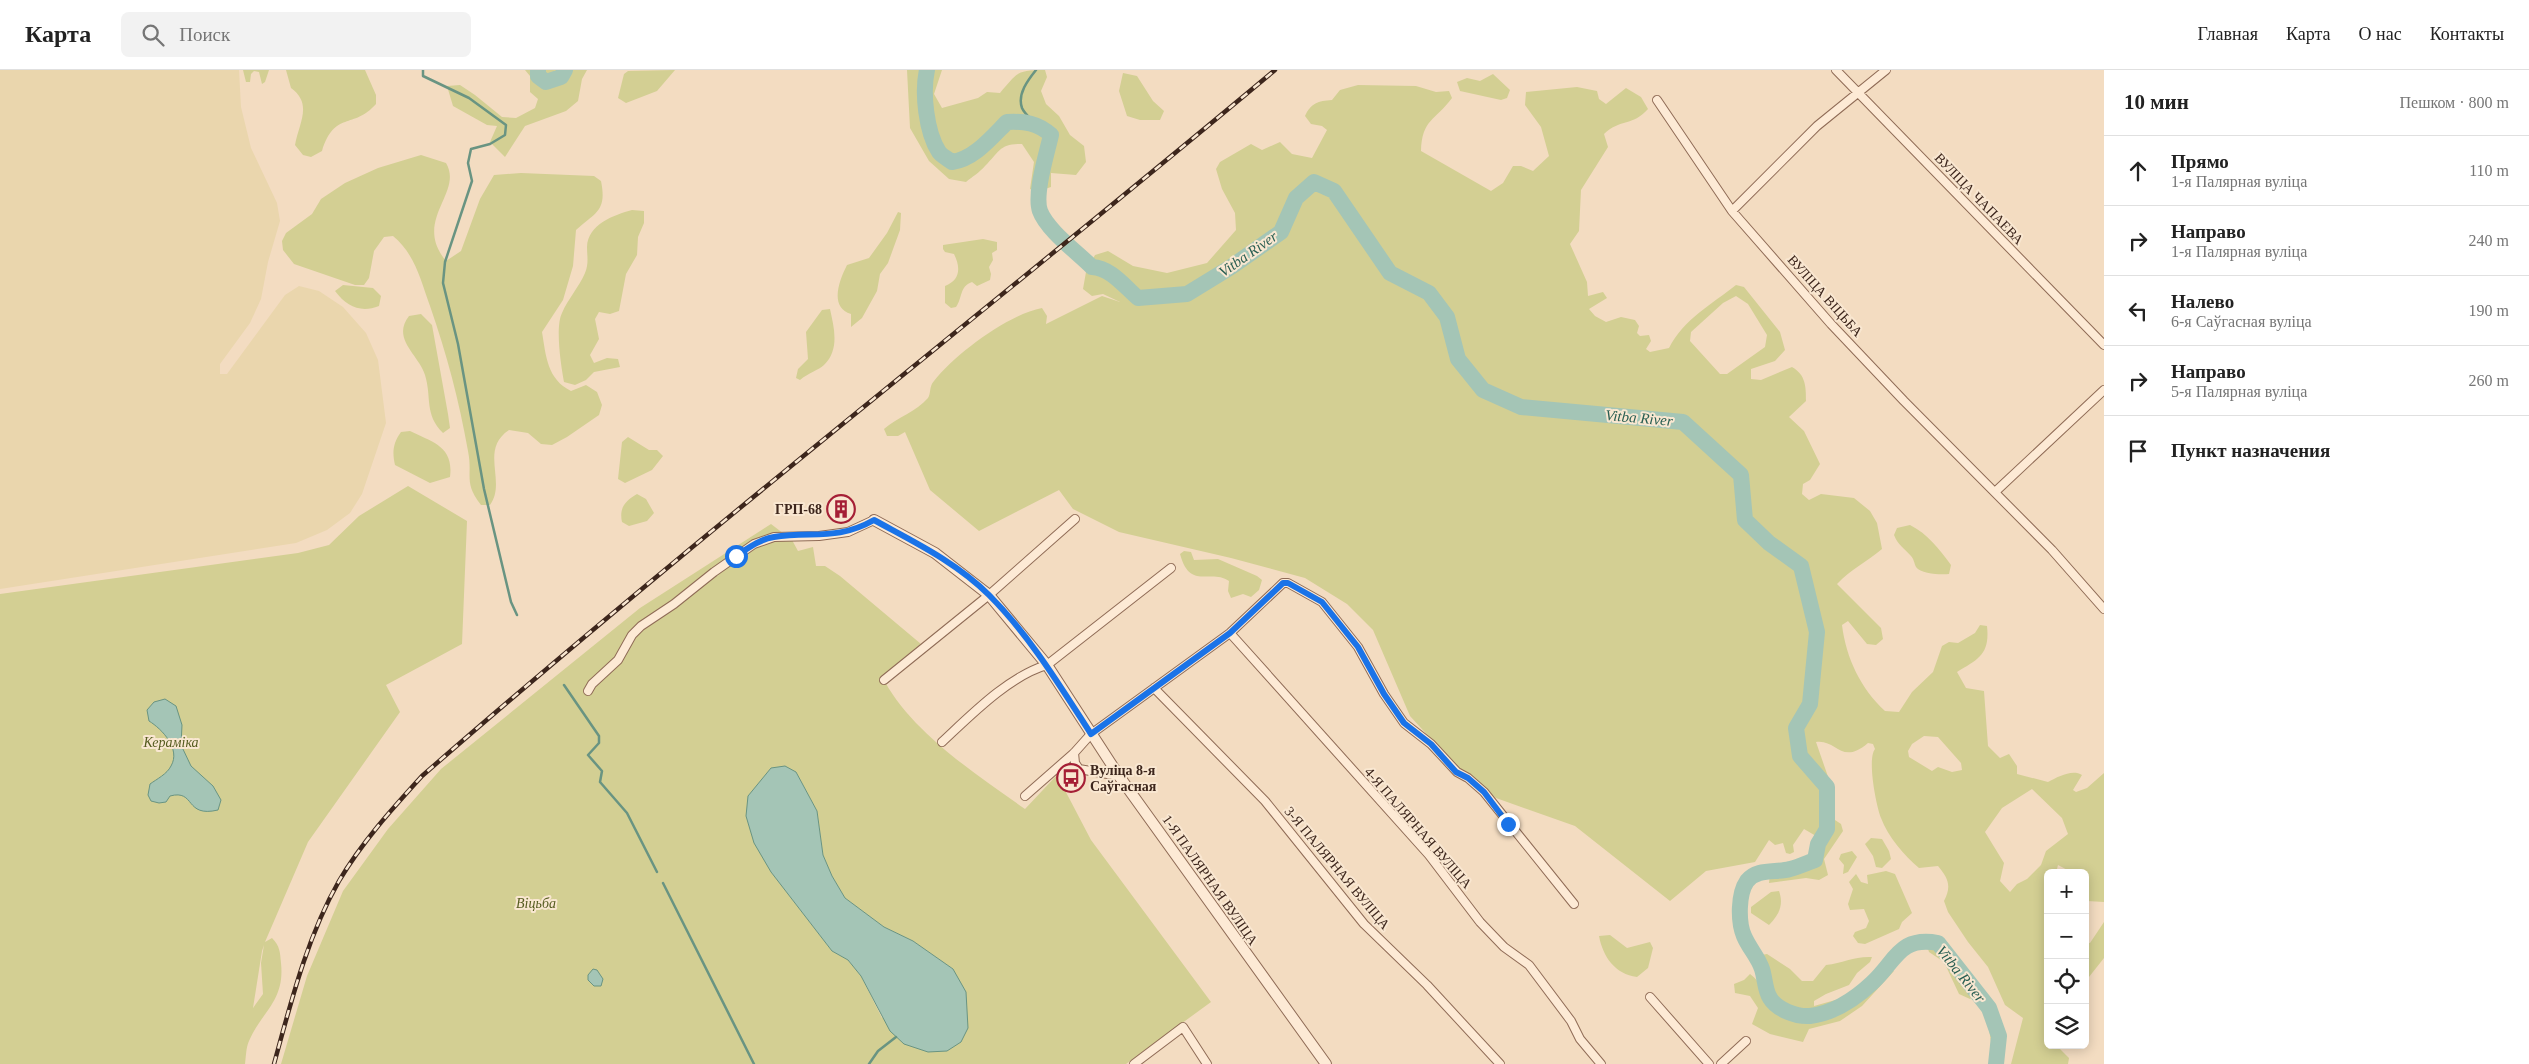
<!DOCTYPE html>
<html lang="ru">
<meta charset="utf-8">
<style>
body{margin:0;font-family:Georgia,serif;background:#f2f2f2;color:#222}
.controls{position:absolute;right:15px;bottom:15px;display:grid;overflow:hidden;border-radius:8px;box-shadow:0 2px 12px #0003}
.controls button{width:45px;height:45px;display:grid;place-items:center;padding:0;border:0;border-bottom:1px solid #e0e0e0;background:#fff;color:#222;font:25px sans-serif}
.stop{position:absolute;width:15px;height:15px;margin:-11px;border:4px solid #1a73e8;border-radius:50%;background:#fff}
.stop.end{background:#1a73e8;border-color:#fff;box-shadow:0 1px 5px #0008}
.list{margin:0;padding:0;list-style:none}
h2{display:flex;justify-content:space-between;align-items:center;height:65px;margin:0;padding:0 20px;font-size:21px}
h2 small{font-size:16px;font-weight:400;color:#767676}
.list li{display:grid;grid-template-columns:32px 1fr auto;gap:15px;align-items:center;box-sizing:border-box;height:70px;padding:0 20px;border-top:1px solid #e0e0e0}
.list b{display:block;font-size:19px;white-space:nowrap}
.list p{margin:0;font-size:16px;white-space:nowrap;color:#767676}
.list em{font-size:16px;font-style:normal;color:#767676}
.icon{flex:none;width:28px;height:28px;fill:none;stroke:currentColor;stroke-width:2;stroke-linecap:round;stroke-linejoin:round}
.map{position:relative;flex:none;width:2104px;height:994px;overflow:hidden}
header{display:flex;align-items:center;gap:30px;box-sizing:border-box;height:70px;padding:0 25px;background:#fff;border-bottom:1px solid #e0e0e0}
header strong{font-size:24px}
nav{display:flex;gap:28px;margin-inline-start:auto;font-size:18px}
.search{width:350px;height:45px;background:#f2f2f2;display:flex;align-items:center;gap:12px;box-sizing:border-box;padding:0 18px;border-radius:8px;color:#767676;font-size:19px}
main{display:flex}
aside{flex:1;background:#fff}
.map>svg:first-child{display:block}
.farmland{fill:#ead6ad}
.green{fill:#d3cf93;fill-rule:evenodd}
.water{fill:#a4c5b6;stroke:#699482}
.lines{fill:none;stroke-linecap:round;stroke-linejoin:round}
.stream{stroke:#699482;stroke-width:2.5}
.river{stroke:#a4c5b6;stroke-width:16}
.minor-casing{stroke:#8f6b56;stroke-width:10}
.tertiary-casing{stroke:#8f6b56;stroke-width:12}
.minor{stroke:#fdead5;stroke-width:8}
.tertiary{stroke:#fdead5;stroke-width:10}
.rail-casing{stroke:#3d261c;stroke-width:4.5}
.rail{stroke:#f9e7d1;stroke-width:2.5;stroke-dasharray:8;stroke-linecap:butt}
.route{stroke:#1a73e8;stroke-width:6}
.labels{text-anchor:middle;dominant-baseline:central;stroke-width:4;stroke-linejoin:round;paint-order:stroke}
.street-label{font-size:14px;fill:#3d261c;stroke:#f9e7d1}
.poi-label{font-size:14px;font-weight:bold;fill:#3d261c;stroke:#f9e7d1;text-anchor:end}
.park-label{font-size:14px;font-style:italic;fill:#565c20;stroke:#f9e7d1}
.water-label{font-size:15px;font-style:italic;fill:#295e52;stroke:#f9e7d1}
</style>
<header>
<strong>Карта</strong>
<div class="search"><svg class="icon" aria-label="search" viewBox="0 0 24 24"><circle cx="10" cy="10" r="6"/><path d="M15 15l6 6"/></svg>Поиск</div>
<nav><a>Главная</a><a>Карта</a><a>О нас</a><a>Контакты</a></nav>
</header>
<main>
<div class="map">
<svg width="2104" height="994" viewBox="0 0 2104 994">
<rect width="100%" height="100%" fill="#f3dcc1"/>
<path class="farmland" d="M 0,0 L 239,0 L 241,37 L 251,78 L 277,133 L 280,151 L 268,192 L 261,229 L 250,253 L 220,294 L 220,304 L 227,304 L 285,225 L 299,216 L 319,221 L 343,237 L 366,263 L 378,290 L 386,353 L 362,424 L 350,443 L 327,460 L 296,473 L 0,519 Z"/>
<path class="green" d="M 243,0 L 269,0 L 265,12 L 262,14 L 259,2 L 254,1 L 251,4 L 250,12 L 246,12 Z
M 286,0 L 365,0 L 376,25 L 376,34 C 353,60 335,40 322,81 L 311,87 L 303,85 L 295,75 C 299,53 313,34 291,18 Z
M 525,0 L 587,0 L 582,9 L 578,31 L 566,41 L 525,56 L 505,87 L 490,72 L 497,56 L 487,55 L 453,36 L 447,16 L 460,15 L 475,25 L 502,47 L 516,48 L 535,38 L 538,29 L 530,22 L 530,6 Z
M 675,0 L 657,21 L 626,33 L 618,28 L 624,4 L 628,1 Z
M 907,0 L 942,0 L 934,24 L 942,38 L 978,28 L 987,22 L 1000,23 C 1018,2 1017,0 1045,0 L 1047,7 L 1041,21 L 1046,34 L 1059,46 L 1070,65 L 1084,76 L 1086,92 L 1076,105 L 1051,103 L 1051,117 L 1036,122 L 1030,119 L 1034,92 L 1022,74 C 1000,73 999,82 985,96 C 980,102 972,107 966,112 L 949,109 L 929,91 L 910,58 Z
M 1123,3 L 1137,6 L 1153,31 L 1164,41 L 1160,50 L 1140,50 L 1127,46 L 1119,21 Z
M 1493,4 L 1510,20 L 1507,28 L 1501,30 L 1460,21 L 1457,12 L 1467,8 L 1480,11 Z
M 1358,15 L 1416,16 L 1436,22 L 1449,21 L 1452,28 C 1435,51 1422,49 1421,81 L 1491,121 L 1503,113 L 1513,96 L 1521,96 L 1533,101 L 1549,86 L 1541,57 L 1525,35 L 1526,22 L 1577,17 L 1597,21 L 1599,29 L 1606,34 L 1626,18 L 1641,27 L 1648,39 C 1632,57 1621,48 1604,64 L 1608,77 L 1581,120 L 1579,161 L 1570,174 L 1587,212 L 1588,226 L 1603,222 L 1607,228 L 1589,239 L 1595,246 L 1606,252 L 1621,247 L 1635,250 L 1639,256 L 1637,263 L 1640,266 L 1649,265 L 1651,271 L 1646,279 L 1650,282 L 1669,278 C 1684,249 1712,234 1736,215 L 1744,217 L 1780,262 L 1785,280 L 1775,291 L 1751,299 L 1751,309 L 1761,310 L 1792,297 C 1806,305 1806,317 1806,331 L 1789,347 L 1804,361 L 1820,394 L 1810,410 L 1803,414 L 1802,424 L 1809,430 L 1821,424 L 1854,428 L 1870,441 L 1877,453 L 1882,479 C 1867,492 1851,499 1837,514 L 1881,558 L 1883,569 L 1876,575 L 1867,574 L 1848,551 L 1842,555 C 1846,588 1861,619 1885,641 L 1899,642 L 1912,622 L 1933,602 L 1942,576 L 1949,572 L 1958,573 L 1975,563 L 1980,555 L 1987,556 C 1990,584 1979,589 1957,602 L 1966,618 L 1984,621 L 1988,676 L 2000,688 L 2009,684 L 2017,696 L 2017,704 L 2048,712 C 2058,707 2072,699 2082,705 L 2073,720 L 2076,722 L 2087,718 L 2104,703 L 2104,832 L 2087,831 L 2085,803 L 2073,803 L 2058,795 L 2056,803 L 2048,803 L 2048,861 L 2044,884 L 2048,899 L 2048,975 L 2056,975 L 2069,988 L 2068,994 L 2011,994 L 2023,948 L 2005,935 L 1988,897 L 1968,872 L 1948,842 L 1944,831 C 1952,816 1948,808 1938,796 L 1919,798 C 1904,785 1888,767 1881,748 C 1876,735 1867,689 1875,679 L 1873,674 L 1868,673 C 1841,696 1837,669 1816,672 L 1834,724 L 1835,750 L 1841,754 L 1843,761 L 1824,789 L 1828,805 L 1819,810 L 1806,808 L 1769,813 L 1770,804 L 1811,786 L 1816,766 L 1804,759 L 1793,775 L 1794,782 L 1790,784 L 1786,783 L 1783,773 L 1775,775 L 1769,770 L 1755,792 L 1706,801 L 1670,831 L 1575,756 L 1496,728 L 1454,694 L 1410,646 L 1373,560 L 1347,534 L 1305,508 L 1231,488 L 1119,462 L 1073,439 L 1059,420 L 979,461 L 930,420 L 905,362 L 898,366 L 887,366 L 884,359 C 898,347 916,342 928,328 C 931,324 929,316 934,311 C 955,284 1009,244 1042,238 L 1047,246 L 1046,254 L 1102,226 L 1120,232 L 1103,224 L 1092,226 L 1083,219 L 1086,202 L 1095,185 L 1108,181 L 1133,196 L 1167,203 L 1207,193 L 1236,160 L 1235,143 L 1222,119 L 1216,99 L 1220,92 L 1251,74 L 1262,80 L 1280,72 L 1292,84 L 1312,88 L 1327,60 L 1322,56 L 1311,54 L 1305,46 C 1311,33 1318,31 1332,30 L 1340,20 ZM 1736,226 L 1748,234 L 1767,265 L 1765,277 L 1727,304 L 1720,304 L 1690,271 L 1691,262 L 1723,233 ZM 1924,666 L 1938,667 L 1961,693 L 1962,700 L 1952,702 L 1938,697 L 1932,701 L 1909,687 L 1908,681 L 1912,674 ZM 2032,719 L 2062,748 L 2068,764 L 2046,781 L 2041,795 L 2027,809 L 2017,814 L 2010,822 L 2000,811 L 2004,793 L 1985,762 L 2002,738 Z
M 421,85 L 446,93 C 464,123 412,150 446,191 L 461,181 L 480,129 L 494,105 L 521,103 L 594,106 L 601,111 C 607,141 596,142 576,160 L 573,196 L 563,230 L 542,262 C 546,286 547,309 571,321 L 586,315 L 597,322 L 602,335 L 599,345 L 567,367 L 552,375 L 541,374 L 528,363 L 509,360 C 479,380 507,412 490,435 L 481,435 C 463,412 473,406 468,381 C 459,330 447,285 430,236 C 421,211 415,184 393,166 L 384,167 L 374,181 L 369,208 L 364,215 L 355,215 L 294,194 L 283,180 L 282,171 L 286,163 L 312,144 L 321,129 L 345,113 L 378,98 Z
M 632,140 L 644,141 L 644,153 L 638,167 L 637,185 L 626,204 L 619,241 L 610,244 L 599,242 L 595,249 L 599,269 L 590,285 L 594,293 L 607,288 L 618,289 L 620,297 L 594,302 L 586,310 L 575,315 L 564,312 C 561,296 555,257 562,243 C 568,229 579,217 585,203 C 589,193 587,186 587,177 C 588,154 614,145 632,140 Z
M 898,142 L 901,143 L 900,160 L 888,193 L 880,204 L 877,221 L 862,248 L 851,257 L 851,244 C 829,237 839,211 847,195 L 869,188 L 887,163 Z
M 983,169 L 997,172 L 997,180 L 992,183 L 993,190 L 989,197 L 991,204 L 990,210 L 977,216 L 972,212 C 959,217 963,227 956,237 L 951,238 L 945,233 L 945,216 C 960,210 961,198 954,184 L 945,182 L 943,179 L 943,175 Z
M 343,215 L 373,218 L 381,226 L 379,236 C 361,243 347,237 335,221 Z
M 830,239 C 834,258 840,279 824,295 C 819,300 808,303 800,310 L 796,308 L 798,299 L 808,289 L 806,262 L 822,240 Z
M 421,244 L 432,255 L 448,344 L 450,358 L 443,363 C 424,344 432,328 425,305 C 419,285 391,269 409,246 Z
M 410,361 C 432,372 454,376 450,407 L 430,413 L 395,395 C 392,382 393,373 401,362 Z
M 628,367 L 649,380 L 657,380 L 663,386 L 652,400 L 625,413 L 618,409 L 622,372 Z
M 408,416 L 467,451 L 462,574 L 386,615 L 400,642 L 308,772 L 265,872 L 272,868 C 280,876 280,882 281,893 C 285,931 262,941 249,971 C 246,977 246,987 245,994 L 0,994 L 0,524 L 298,483 L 329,475 L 359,446 ZM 264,875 L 261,893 L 263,924 L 253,938 L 262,881 Z
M 637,424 L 646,429 L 654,443 L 647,451 L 629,456 L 622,452 C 619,438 625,431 637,424 Z
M 771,454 L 792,470 L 798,481 L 813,477 L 816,496 L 825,496 L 840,506 L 921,574 L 882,606 C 908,660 977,705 1025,739 L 1057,705 L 1091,770 L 1211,932 L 1126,994 L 281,994 L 307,906 L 343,821 L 388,759 L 441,699 L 640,538 ZM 771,698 L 796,702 L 817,741 L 823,785 L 832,806 L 845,828 L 884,857 L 913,871 L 953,899 L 882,948 L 861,906 L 848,890 L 832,881 L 771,802 L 761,712 Z
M 1910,455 C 1928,464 1939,479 1951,495 L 1949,504 C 1941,505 1921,504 1916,497 C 1914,493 1914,489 1911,486 C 1904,478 1898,475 1894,465 L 1897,458 Z
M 1184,481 L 1191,482 L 1194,490 L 1218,489 L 1257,506 L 1262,510 L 1259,520 L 1251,527 L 1243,524 L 1231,528 L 1228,521 L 1229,511 C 1211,498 1190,521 1180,484 Z
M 1871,768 L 1882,769 L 1889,781 L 1891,789 L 1882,798 L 1876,797 L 1873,786 L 1865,774 Z
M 1852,781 L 1857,787 L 1848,802 L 1843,804 L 1844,795 L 1839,789 L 1841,784 Z
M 1886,801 L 1895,804 L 1912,843 L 1902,852 L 1899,859 L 1865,874 L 1858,873 L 1853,866 L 1855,862 L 1866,858 L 1869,851 L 1864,839 L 1850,840 L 1848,834 L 1853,819 L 1849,812 L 1856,804 L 1861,812 L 1868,814 L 1867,805 Z
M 1779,821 C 1784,835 1779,845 1769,855 L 1751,843 L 1751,837 L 1771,822 Z
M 2104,852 L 2104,888 L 2085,912 L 2085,872 L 2090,873 Z
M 1610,865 L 1627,878 L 1650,872 L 1653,878 L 1648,898 L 1637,907 C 1615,904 1603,887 1599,866 Z
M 1938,871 C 1954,882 1971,905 1976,924 L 1970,929 L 1959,924 L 1944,892 L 1929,882 L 1926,873 Z
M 1767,884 L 1790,899 L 1802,911 L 1813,911 L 1826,895 C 1843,893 1855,886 1872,887 L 1870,892 L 1857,903 L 1849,915 L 1826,924 L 1814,931 L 1814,936 L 1846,927 L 1850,928 C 1824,944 1803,945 1776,930 L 1762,891 L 1761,885 Z
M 1894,901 L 1862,936 L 1840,951 L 1809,959 L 1803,972 L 1770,964 L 1752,954 L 1758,938 L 1750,926 L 1735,923 L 1734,914 L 1744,910 L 1750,904 C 1765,914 1766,937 1783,944 C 1810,955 1841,945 1862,927 C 1872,918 1880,903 1894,901 Z
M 1988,931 C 1998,942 2004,972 1999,986 L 1993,984 L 1988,953 L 1979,936 L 1982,932 Z"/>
<path class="water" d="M 165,629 L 176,636 L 182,655 L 181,675 L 191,696 L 213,716 L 221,730 L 218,740 C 184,748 196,719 170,726 L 166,732 L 159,733 L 151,731 L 148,725 L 150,714 C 157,709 167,704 171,696 C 181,679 162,659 149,651 L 147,640 L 154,632 Z
M 785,696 L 796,702 L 817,741 L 823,785 L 832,806 L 845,828 L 884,857 L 913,871 L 953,899 L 966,922 L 968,958 L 961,972 L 947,981 L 928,982 L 904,974 L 890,961 L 861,906 L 848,890 L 832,881 L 771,802 L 754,773 L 746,746 L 748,726 L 771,698 Z
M 593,899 L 597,900 L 603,909 L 601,916 L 594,916 L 588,910 L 588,905 Z"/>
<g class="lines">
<path class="stream" d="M 423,0 L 423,6 L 469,28 L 506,55 L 505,65 L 490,74 L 471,79 L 468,93 L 472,111 L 445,192 L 443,213 L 458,274 L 484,419 L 511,532 L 517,545
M 1035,54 C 1032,50 1024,43 1022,38 C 1017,24 1028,10 1036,0
M 564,615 L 599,666 L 599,673 L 588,685 L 602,701 L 600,712 L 627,743 L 657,802
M 663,813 L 754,994
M 869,994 L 878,981 L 896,967"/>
<path class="river" d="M 538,0 L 538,6 L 546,12 L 561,7 L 565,0
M 927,0 C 922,22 926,62 939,82 C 942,86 948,89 952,92 C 974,89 991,68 1007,52 C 1024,51 1038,53 1051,65 C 1047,83 1034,124 1040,141 C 1047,160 1077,182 1092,197 C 1111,198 1124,216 1138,228 L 1187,224 L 1231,197 L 1281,162 L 1296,128 L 1314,112 L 1334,121 L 1390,203 L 1429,223 L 1447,247 L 1458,289 L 1483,320 L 1521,337 L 1683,352 L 1741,405 L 1745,450 L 1769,473 L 1801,496 L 1817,562 L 1810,634 L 1796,658 L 1800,686 L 1827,717 L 1827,759 L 1818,774 L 1815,790 C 1807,793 1798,797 1790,799 C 1776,803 1757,798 1747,811 C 1738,824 1738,852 1744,866 C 1749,878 1758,887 1762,899 C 1765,908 1765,921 1770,928 C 1777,940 1797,947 1810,946 C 1834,943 1855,929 1872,913 C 1896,891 1899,866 1938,873 L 1989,938 L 1999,966 L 1996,994"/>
<defs>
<path id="minor" d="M 1836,0 L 2104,275
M 1657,30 L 1732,141 L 1831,254 L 1904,331 L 2052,480 L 2104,539
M 1732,141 L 1817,56 L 1886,0
M 1995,422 L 2104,320
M 1230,563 L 1429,785 L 1480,852 L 1504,877 L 1529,895 L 1571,951 L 1580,969 L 1601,994
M 884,610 L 989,525 L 1075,449
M 1154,618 L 1265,731 L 1364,854 L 1427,915 L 1500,994
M 588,621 L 592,614 L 618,590 L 632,565 L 641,556 L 674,534 L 714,502 L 754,474 L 774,467 L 819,466 L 848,462 L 874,450
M 942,672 C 971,645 1009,606 1047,595 L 1171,498
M 1074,683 L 1075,693 L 1079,699 L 1119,706
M 1025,726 L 1074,683 L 1091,664 L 1230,563 L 1283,513 L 1288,513 L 1322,532 L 1358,577 L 1384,624 L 1404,653 L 1431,674 L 1457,702 L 1468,708 L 1484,722 L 1574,834
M 1650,927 L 1709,994
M 1134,994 L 1183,957 L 1207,994
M 1721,994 L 1746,971"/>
<path id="tertiary" d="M 874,450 L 935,483 L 989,525 L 1047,595 L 1119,706 L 1326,994"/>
</defs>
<use href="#minor" class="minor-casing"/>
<use href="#tertiary" class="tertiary-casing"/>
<use href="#minor" class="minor"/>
<use href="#tertiary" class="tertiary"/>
<defs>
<path id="rail" d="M 274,994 C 291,932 307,867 339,811 C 362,772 392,739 422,706 C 700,463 992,237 1275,0"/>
</defs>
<use href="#rail" class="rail-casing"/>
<use href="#rail" class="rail"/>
</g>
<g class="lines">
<path class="route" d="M 736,486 C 747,479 760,469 774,467 C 812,461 837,471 874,450 C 914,472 956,492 989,525 C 1030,566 1060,616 1091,664 L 1230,563 L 1283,513 L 1288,513 L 1322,532 L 1358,577 L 1384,624 L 1404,653 L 1431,674 L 1456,702 L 1468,708 L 1484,722 L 1508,754"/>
</g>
<defs>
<symbol id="building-ring" viewBox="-11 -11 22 22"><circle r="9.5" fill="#f9e7d1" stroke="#a51f36" stroke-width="1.5"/><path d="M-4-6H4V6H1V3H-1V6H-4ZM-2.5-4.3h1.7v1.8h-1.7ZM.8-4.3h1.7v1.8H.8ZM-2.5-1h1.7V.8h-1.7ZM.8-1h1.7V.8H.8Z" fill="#a51f36"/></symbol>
<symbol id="bus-ring" viewBox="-11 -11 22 22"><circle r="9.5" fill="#f9e7d1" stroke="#a51f36" stroke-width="1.5"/><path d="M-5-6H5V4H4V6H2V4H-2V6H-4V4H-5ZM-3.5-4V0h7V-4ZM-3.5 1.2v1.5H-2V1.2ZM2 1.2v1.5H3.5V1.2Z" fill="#a51f36"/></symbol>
</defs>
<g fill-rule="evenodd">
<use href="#building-ring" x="825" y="423" width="32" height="32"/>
<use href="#bus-ring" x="1055" y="692" width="32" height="32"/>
</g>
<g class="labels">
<g class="street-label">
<text transform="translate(1979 129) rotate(46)">ВУЛІЦА ЧАПАЕВА</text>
<text transform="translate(1825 226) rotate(48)">ВУЛІЦА ВІЦЬБА</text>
<text transform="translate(1418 758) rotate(49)">4-Я ПАЛЯРНАЯ ВУЛІЦА</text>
<text transform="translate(1337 798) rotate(50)">3-Я ПАЛЯРНАЯ ВУЛІЦА</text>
<text transform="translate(1210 810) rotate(55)">1-Я ПАЛЯРНАЯ ВУЛІЦА</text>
</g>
<g class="poi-label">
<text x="822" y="439">ГРП-68</text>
<text x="1090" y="700" text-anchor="start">Вуліца 8-я<tspan x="1090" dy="16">Саўгасная</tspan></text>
</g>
<g class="park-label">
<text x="171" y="672">Кераміка</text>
<text x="536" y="833">Віцьба</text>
</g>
<g class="water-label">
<text transform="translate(1248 184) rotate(-35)">Vitba River</text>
<text transform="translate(1639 348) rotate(5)">Vitba River</text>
<text transform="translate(1961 904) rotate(51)">Vitba River</text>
</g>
</g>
</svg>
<div class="controls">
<button>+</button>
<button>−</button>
<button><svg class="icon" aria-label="locate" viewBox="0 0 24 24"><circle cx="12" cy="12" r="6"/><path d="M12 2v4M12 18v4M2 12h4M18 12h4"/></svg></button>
<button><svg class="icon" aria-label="layers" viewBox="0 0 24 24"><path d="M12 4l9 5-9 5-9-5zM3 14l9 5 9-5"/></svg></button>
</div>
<div class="stop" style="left:736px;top:486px"></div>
<div class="stop end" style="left:1508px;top:754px"></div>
</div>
<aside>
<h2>10 мин<small>Пешком · 800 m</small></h2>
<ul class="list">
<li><svg class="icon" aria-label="ahead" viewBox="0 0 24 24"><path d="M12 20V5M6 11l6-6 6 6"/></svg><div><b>Прямо</b><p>1-я Палярная вуліца</p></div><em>110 m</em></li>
<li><svg class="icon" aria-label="right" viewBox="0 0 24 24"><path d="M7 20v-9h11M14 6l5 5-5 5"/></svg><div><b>Направо</b><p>1-я Палярная вуліца</p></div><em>240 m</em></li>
<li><svg class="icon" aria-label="left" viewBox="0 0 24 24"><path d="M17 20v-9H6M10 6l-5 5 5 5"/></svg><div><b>Налево</b><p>6-я Саўгасная вуліца</p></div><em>190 m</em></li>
<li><svg class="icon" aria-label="right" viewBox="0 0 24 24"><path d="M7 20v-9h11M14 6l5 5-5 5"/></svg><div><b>Направо</b><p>5-я Палярная вуліца</p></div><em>260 m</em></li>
<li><svg class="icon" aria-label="arrive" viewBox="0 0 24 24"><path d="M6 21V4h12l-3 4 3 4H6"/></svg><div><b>Пункт назначения</b></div></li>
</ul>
</aside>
</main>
